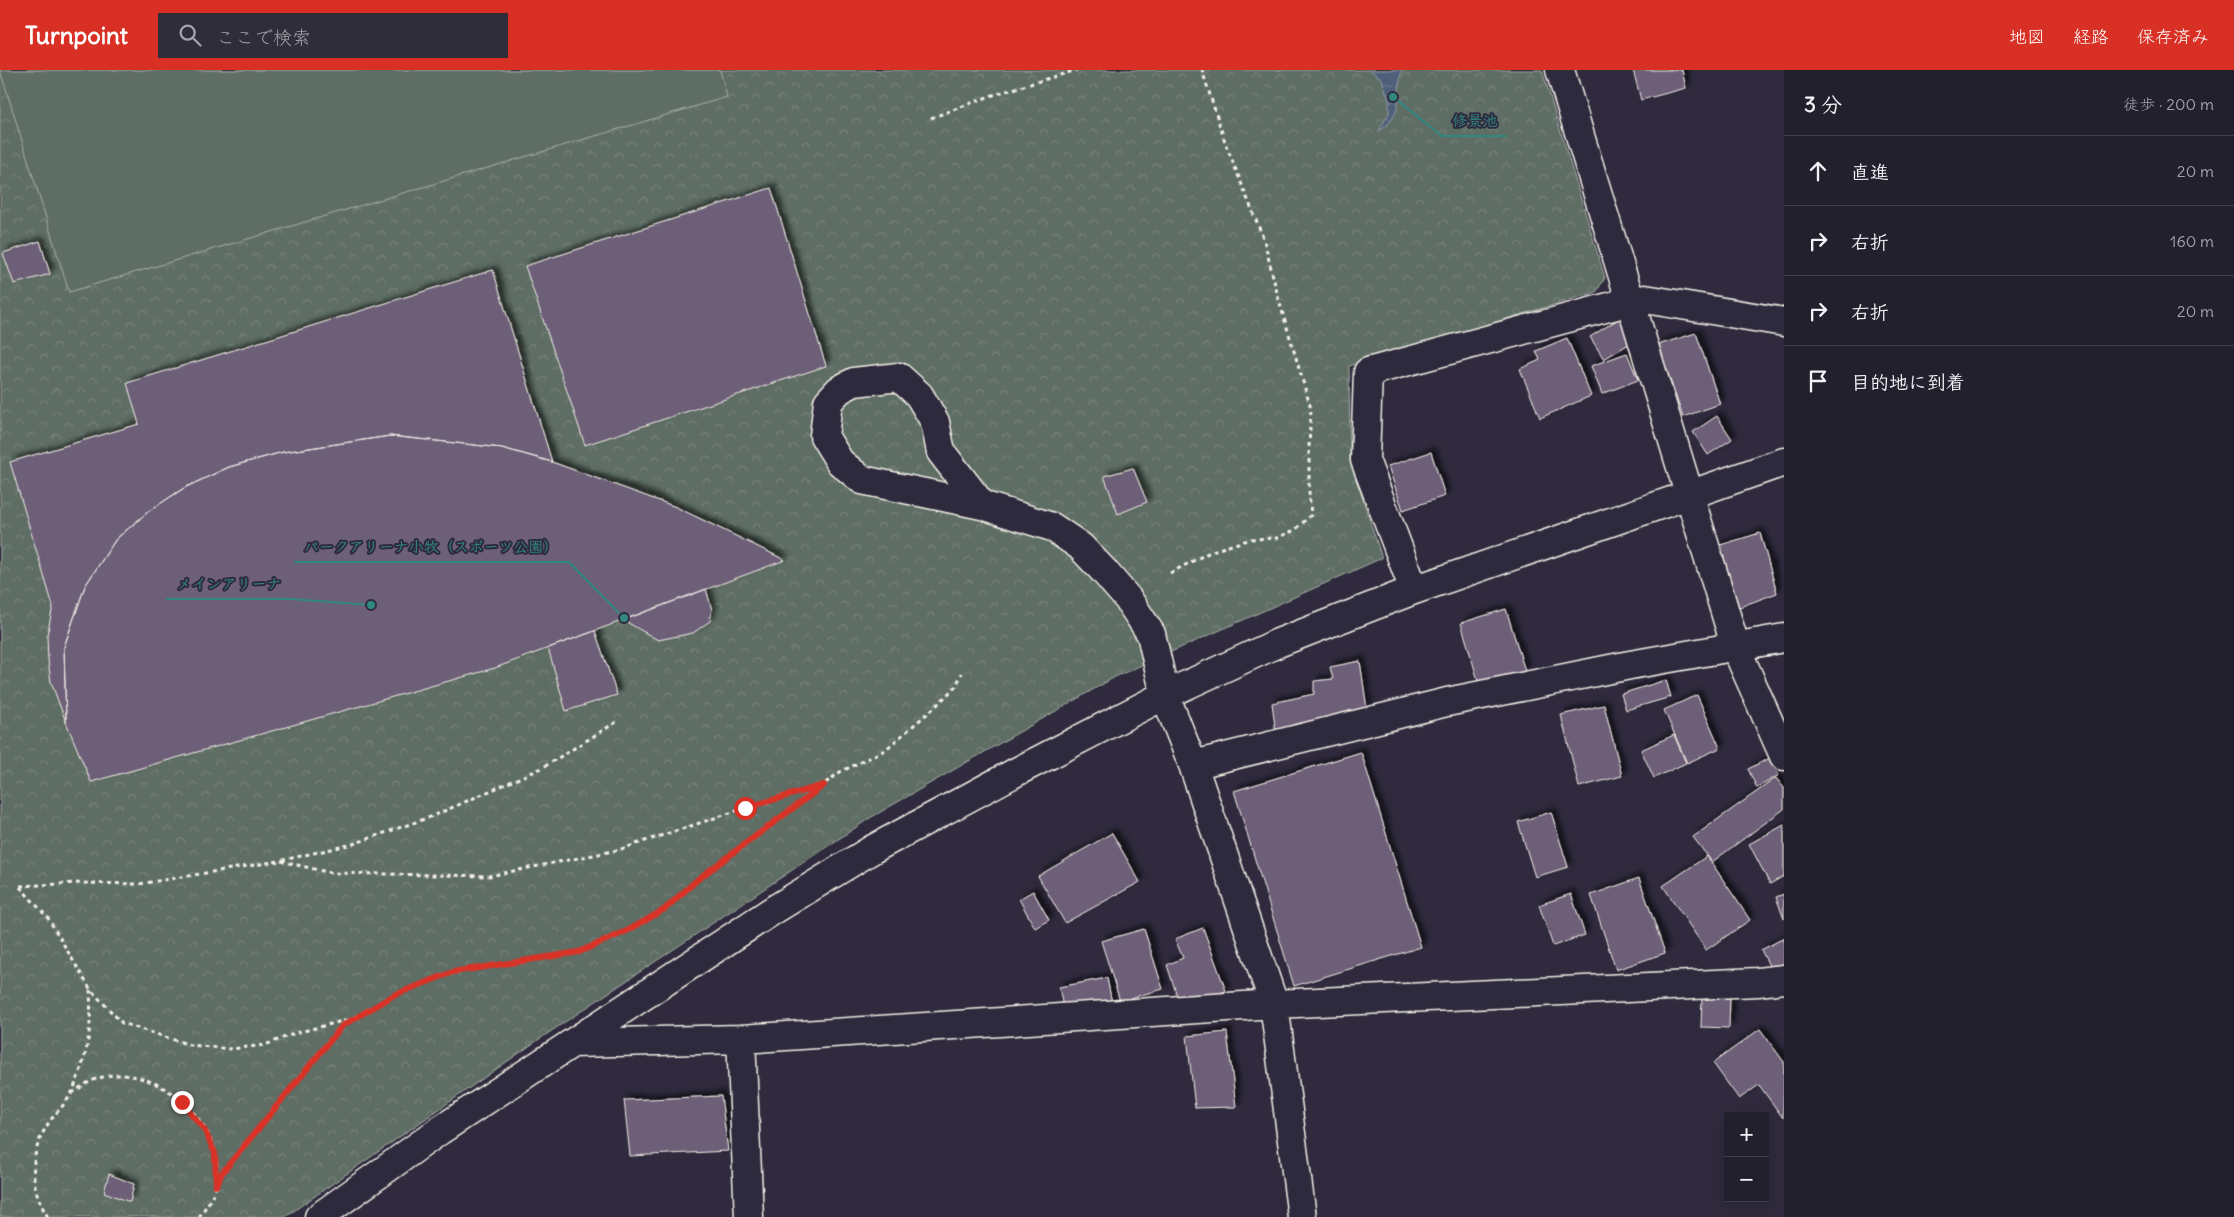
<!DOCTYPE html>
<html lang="ja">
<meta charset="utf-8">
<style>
body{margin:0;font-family:Delius,"Klee One",sans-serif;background:#2f2d3a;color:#f1f3f6}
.controls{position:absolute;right:15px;bottom:15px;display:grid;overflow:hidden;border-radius:0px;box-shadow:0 5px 20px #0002}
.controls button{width:45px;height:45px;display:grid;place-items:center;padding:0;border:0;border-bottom:1px solid #403e4a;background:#23202e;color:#f1f3f6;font:25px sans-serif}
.stop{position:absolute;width:15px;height:15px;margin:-11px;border:4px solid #d93025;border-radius:50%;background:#fff}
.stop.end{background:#d93025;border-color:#fff;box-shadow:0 1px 5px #0008}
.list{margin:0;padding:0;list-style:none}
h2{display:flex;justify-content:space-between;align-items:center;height:65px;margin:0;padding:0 20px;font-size:21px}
h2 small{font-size:16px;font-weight:400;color:#a3a3aa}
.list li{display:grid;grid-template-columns:32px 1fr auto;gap:15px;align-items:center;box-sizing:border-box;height:70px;padding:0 20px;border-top:1px solid #403e4a}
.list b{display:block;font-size:19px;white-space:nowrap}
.list em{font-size:16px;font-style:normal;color:#a3a3aa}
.icon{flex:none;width:28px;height:28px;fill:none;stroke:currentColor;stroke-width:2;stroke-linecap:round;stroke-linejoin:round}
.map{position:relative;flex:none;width:1784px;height:1147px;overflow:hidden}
header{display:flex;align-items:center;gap:30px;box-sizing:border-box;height:70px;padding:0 25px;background:#d93025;color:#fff}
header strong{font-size:24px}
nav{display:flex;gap:28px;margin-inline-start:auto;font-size:18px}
.search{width:350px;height:45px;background:#2f2d3a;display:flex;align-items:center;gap:12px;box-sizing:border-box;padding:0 18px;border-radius:0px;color:#a3a3aa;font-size:19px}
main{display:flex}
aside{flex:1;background:#23202e}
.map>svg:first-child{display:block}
.park{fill:url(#park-crowns);stroke:#a9b0a6}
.garden{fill:#5e6e65;stroke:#a9b0a6}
.water{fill:url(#water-ripples);stroke:#9299a6}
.building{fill:#6e5e79;stroke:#f4f1e8;filter:url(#shadow)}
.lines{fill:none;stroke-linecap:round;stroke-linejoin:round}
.minor-casing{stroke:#f4f1e8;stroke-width:31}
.path{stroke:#f4f1e8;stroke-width:3;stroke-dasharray:4 4;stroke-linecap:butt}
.minor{stroke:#2f2a3d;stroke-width:28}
.route{stroke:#d93025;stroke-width:6}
.leader{fill:none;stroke:#318880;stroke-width:2}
.callout-dot{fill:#318880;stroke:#2f2a3d;stroke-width:2}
.callout-label{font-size:15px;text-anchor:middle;font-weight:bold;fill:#318880;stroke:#2f2a3d;stroke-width:4;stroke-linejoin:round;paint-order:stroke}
</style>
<header>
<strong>Turnpoint</strong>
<div class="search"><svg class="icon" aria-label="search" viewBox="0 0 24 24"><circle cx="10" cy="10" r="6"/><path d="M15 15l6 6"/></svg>ここで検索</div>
<nav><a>地図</a><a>経路</a><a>保存済み</a></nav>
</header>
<main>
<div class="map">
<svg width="1784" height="1147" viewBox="0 0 1784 1147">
<defs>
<pattern id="park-crowns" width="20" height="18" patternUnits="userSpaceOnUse" patternTransform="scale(1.25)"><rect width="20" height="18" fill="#5e6e65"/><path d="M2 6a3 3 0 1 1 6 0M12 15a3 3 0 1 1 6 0" fill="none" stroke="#76837b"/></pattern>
<pattern id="water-ripples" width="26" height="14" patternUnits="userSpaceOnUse" patternTransform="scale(1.25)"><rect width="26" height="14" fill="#505f7a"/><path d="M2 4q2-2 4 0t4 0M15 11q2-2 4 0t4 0" fill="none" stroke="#6a768d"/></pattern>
<filter id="shadow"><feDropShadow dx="4.5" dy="-4.5" stdDeviation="2.5" flood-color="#0009"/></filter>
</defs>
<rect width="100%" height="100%" fill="#2f2a3d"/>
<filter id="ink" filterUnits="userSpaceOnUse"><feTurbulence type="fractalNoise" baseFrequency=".02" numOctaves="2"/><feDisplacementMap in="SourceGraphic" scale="10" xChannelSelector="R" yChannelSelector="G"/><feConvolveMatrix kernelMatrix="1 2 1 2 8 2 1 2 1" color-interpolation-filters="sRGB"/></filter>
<g filter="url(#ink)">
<path class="park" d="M 0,0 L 1542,0 L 1605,208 L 1596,222 L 1349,296 L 1350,390 L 1382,488 L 1115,607 L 870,748 L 538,970 L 285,1147 L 0,1147 Z"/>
<path class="garden" d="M 0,0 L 720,0 L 727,27 L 69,222 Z"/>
<path class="water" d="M 1370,0 L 1402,0 C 1395,24 1405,45 1379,61 L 1389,43 L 1389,31 L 1382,9 Z"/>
<path class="building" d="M 1633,0 L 1682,0 L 1686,18 L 1641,30 Z
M 771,118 L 826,296 L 585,375 L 525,196 Z
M 40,171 L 50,204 L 14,214 L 3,183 Z
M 493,200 L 552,392 L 502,378 L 390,366 L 283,382 L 229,397 L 184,418 L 149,441 L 116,469 L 85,516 L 64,577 L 66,652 L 51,612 L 48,590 L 47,565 L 53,536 L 10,392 L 139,354 L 127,313 Z
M 1623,246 L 1637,269 L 1604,289 L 1590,267 Z
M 1696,263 L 1720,334 L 1683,347 L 1658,275 Z
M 1567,268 L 1591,326 L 1540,348 L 1520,299 L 1540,290 L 1536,281 Z
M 1627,283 L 1638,310 L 1602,324 L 1591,296 Z
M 1717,346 L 1732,369 L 1708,385 L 1693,362 Z
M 390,366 L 502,378 L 552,392 L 676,437 L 785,490 L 495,598 L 91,712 L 66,652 L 64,577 L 85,516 L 116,469 L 149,441 L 184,418 L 229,397 L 283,382 Z
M 1431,382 L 1445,426 L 1403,440 L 1388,396 Z
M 1133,398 L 1147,432 L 1118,444 L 1104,406 Z
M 1760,463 L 1777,523 L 1734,539 L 1714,477 Z
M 706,519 L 712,540 L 710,551 L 693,563 L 658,570 L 623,550 Z
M 1506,539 L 1525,601 L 1479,614 L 1461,553 Z
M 595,561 L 617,625 L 566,641 L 548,578 Z
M 1360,591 L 1367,639 L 1276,664 L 1272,633 L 1314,624 L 1314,611 L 1333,609 L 1330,597 Z
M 1666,610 L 1671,627 L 1626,640 L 1621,624 Z
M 1697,625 L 1720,678 L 1687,693 L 1664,640 Z
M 1604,635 L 1622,706 L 1579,717 L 1561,645 Z
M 1674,665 L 1686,693 L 1654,708 L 1641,680 Z
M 1361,682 L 1421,877 L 1294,916 L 1234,721 Z
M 1770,688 L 1779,705 L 1757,718 L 1748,699 Z
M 1776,708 L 1784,718 L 1784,739 L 1712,792 L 1693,767 Z
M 1551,742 L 1568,797 L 1535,807 L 1518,752 Z
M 1784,755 L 1784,806 L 1770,814 L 1749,774 Z
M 1112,763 L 1140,812 L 1065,853 L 1038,806 Z
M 1707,786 L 1750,850 L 1706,880 L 1663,816 Z
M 1639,808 L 1665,883 L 1616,900 L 1591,825 Z
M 1033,821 L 1049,850 L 1035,858 L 1019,829 Z
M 1571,824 L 1585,865 L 1553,876 L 1539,835 Z
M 1784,824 L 1784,849 L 1776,827 Z
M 1203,858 L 1226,921 L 1180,935 L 1167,895 L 1183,888 L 1175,869 Z
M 1144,859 L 1163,919 L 1120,931 L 1101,871 Z
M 1784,868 L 1784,905 L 1776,909 L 1761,880 Z
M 1107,908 L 1113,938 L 1065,947 L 1059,917 Z
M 1702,926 L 1730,928 L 1729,958 L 1701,957 Z
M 1760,959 L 1784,992 L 1783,1048 L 1759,1015 L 1739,1029 L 1713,993 Z
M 1227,962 L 1236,1037 L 1195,1038 L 1187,966 Z
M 721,1026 L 728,1081 L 630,1086 L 624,1030 Z
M 109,1104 L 134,1114 L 130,1132 L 104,1122 Z"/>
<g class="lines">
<defs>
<path id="minor" d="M 1560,0 L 1736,578 L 1784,686
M 982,435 L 941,382 L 935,352 L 919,325 L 899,307 L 854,312 L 839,320 L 828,332 L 824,366 L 840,392 L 862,410 L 982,435 L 1052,457 L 1080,476 L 1103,500 L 1128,529 L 1151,564 L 1165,625 L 1193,695 L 1274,934 L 1302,1147
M 1414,520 L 1365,390 L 1368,302 L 1631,231 L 1645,229 L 1784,252
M 1193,695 L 1447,632 L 1630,595 L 1784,568
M 741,969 L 749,1147
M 573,973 L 741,969 L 1274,934 L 1758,912 L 1784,909
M 319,1147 L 439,1061 L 772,841 L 873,779 L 1018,701 L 1165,625 L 1278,573 L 1414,520 L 1784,392"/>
</defs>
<use href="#minor" class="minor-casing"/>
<path class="path" d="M 931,48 L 993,25 L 1077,0
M 1170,503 L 1212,481 L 1251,469 L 1277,468 L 1295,460 L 1311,445 L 1309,422 L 1309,377 L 1311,339 L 1278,227 L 1264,170 L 1226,75 L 1202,0
M 281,791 L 331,803 L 489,806 L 618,780 L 745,738 L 821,716
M 20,816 L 79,813 L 139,814 L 279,791 L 353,774 L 433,746 L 542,698 L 618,651
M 20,817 L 48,848 L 90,919 L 122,953 L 190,975 L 231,979 L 265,975 L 296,963 L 350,949
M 72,1023 C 80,1018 90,1010 99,1008 C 147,993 203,1036 215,1083 C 217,1093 216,1104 216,1114
M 48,1147 C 28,1116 29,1081 50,1051 C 57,1041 68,1032 73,1020 C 88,984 92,959 90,920
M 199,1147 L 211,1129 L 222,1103 L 342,955 L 394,925 L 453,902 L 579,882 L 629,860 L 665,839 L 698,809 L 840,702 L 885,680 L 936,636 L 956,616 L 962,603"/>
<use href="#minor" class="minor"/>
</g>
</g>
<g class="lines" filter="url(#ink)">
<path class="route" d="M 182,1032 L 205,1061 L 215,1083 L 216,1116 L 222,1103 L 342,956 L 394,925 L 453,902 L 579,882 L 629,860 L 665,839 L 698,809 L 824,715 L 745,738"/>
</g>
<path class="leader" d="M1393 27L1442 66H1507M624 548L569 492H294M371 535L291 529H166"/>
<g class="callout-dot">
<circle cx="1393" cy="27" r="5"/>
<circle cx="624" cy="548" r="5"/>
<circle cx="371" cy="535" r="5"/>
</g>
<g class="callout-label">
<text x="1475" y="56">修景池</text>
<text x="431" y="482">パークアリーナ小牧（スポーツ公園）</text>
<text x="229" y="519">メインアリーナ</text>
</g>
</svg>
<div class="controls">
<button>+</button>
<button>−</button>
</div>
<div class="stop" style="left:745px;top:738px"></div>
<div class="stop end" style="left:182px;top:1032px"></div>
</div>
<aside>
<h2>3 分<small>徒歩 · 200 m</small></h2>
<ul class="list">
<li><svg class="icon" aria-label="ahead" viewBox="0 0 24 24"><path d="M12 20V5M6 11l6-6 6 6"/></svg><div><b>直進</b></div><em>20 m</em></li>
<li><svg class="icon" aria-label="right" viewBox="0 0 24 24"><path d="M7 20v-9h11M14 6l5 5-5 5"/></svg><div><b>右折</b></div><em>160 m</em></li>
<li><svg class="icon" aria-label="right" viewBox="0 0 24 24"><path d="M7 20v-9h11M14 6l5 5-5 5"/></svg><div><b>右折</b></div><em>20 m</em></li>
<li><svg class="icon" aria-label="arrive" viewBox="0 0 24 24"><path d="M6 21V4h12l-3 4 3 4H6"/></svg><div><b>目的地に到着</b></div></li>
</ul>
</aside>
</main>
